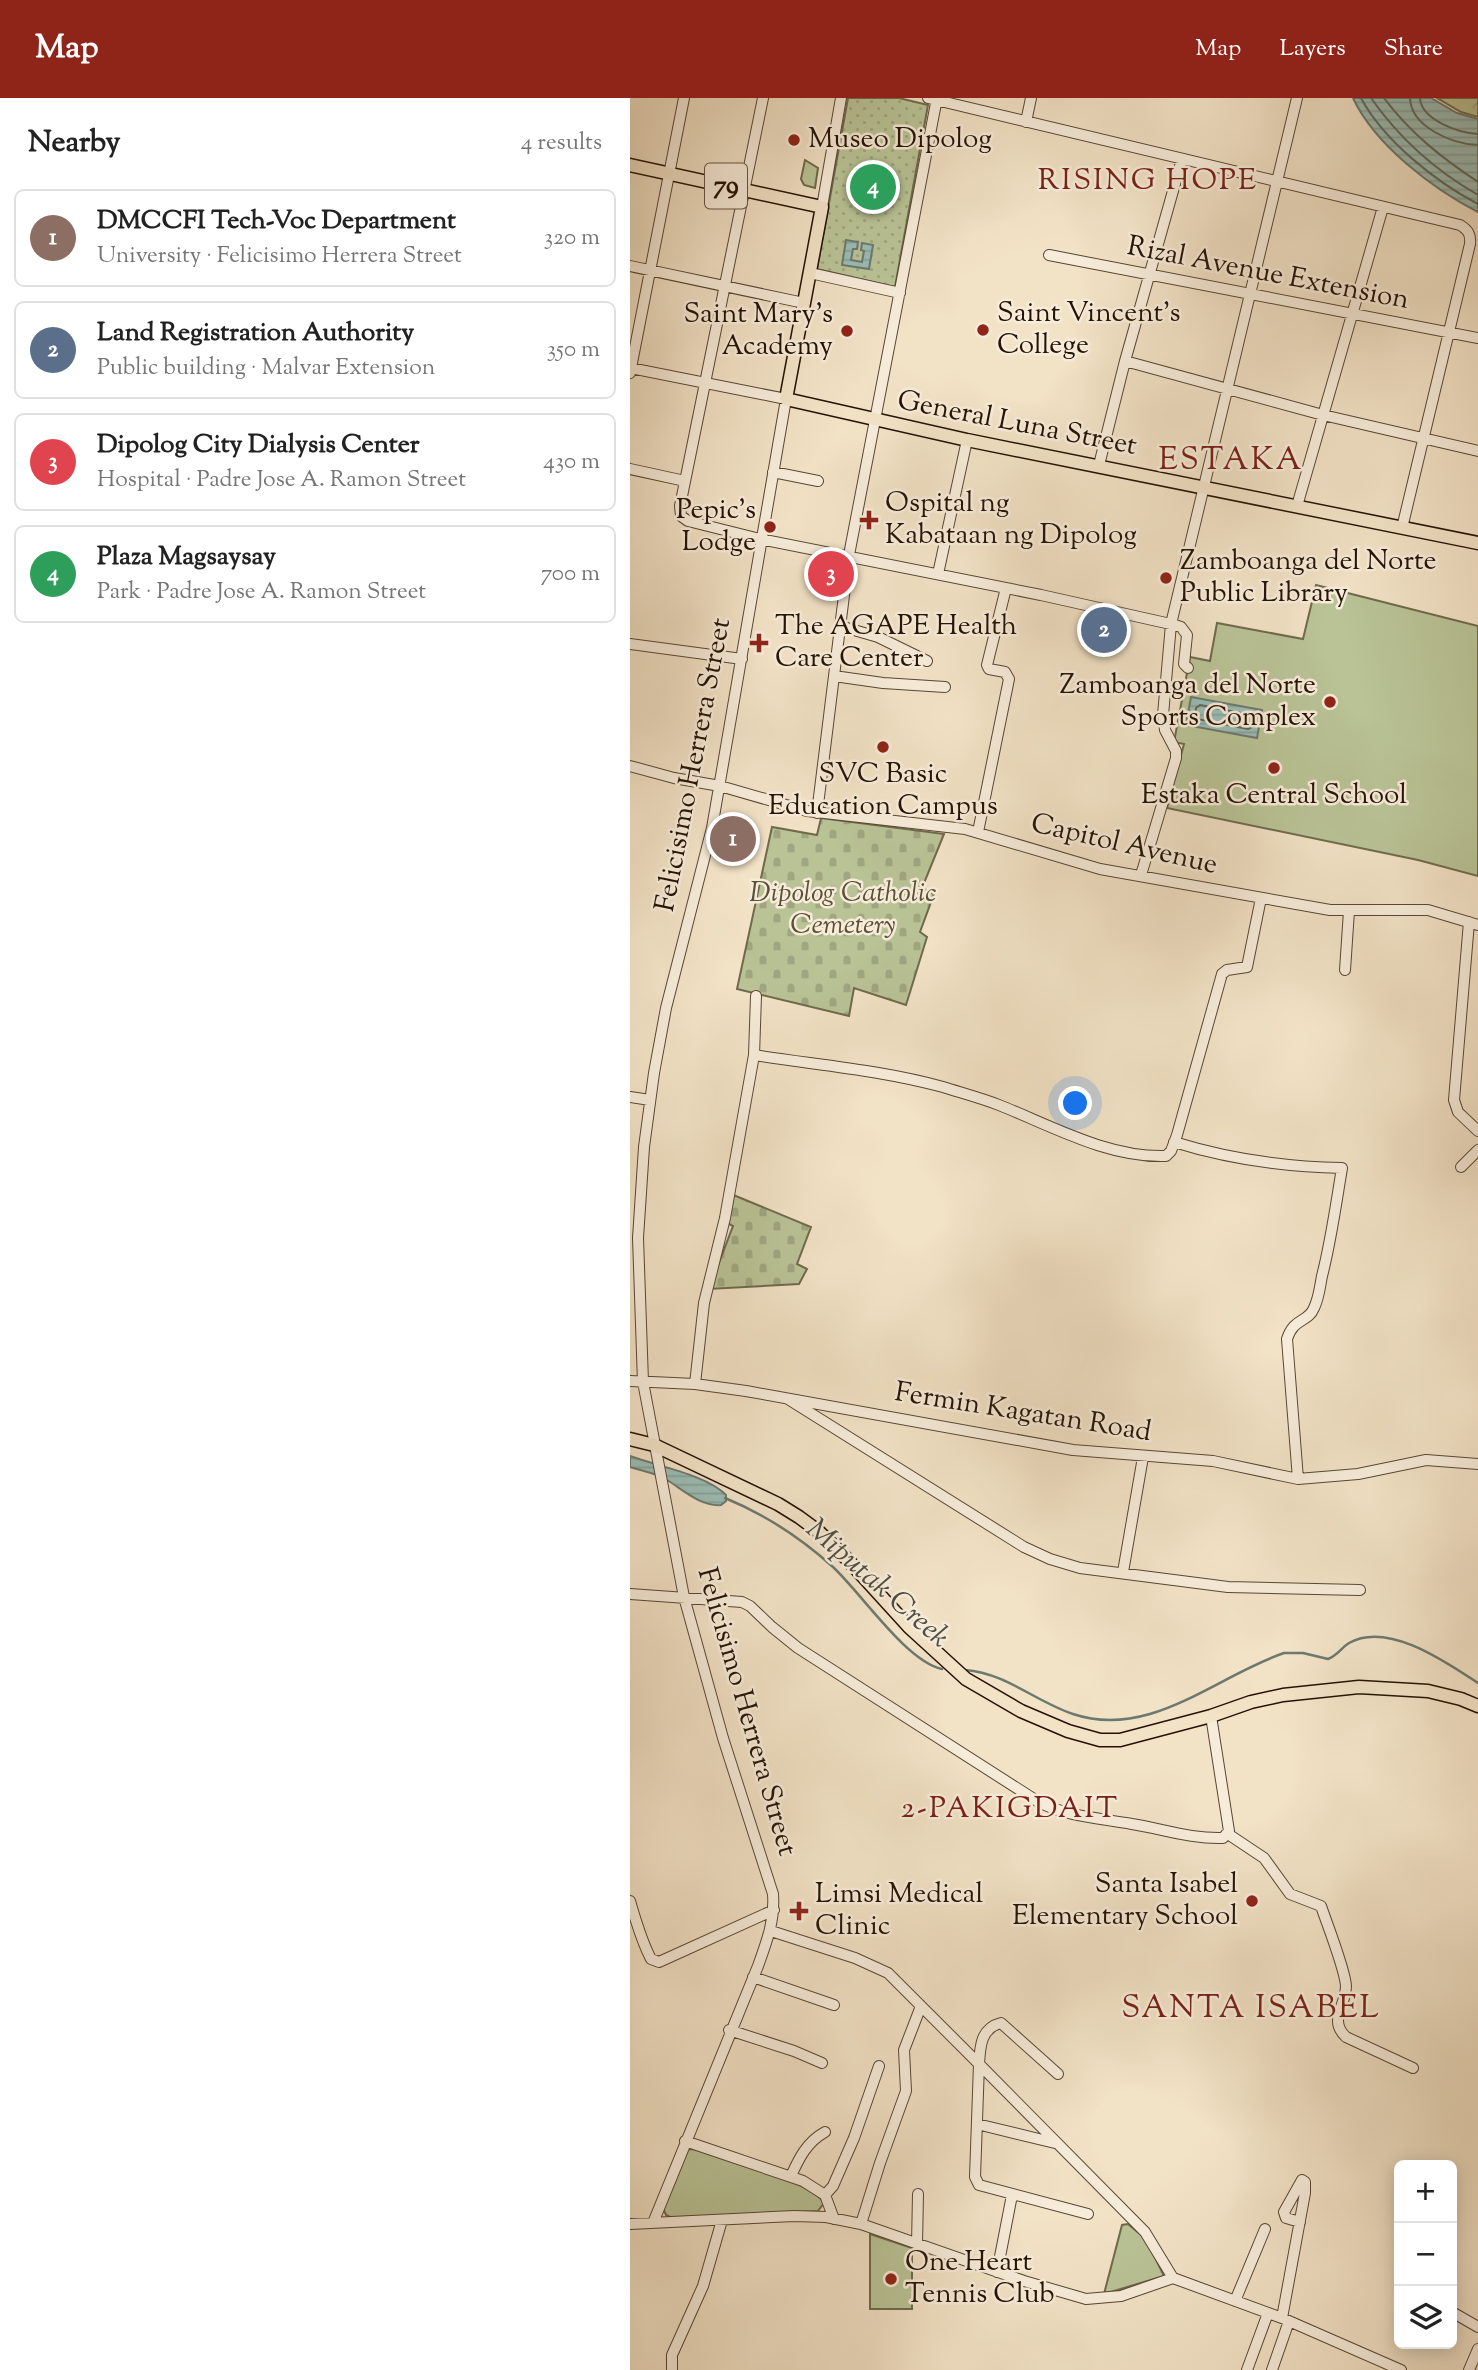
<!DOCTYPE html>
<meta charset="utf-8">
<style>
body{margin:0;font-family:"Sorts Mill Goudy",serif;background:#f6f6f6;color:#222}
.controls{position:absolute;right:21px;bottom:21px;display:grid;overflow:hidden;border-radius:10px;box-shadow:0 4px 18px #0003}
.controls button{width:63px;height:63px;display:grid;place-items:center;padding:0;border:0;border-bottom:2px solid #e0e0e0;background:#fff;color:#222;font:35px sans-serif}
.you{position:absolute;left:446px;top:1006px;width:24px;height:24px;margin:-18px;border:5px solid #fff;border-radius:50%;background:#1a73e8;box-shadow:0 0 0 10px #1a73e833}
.badge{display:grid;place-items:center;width:46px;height:46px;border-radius:50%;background:#8f2418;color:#fff;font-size:23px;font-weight:700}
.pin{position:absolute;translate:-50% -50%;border:4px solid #fff;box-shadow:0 2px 7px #0006}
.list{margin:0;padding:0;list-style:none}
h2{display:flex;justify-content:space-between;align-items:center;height:91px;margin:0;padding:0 28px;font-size:30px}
h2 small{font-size:23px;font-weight:400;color:#767676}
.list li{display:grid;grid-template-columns:46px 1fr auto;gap:21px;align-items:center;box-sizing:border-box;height:98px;margin:0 14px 14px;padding:0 14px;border:2px solid #e0e0e0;border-radius:10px}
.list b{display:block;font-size:26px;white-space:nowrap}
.list p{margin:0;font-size:23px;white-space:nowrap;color:#767676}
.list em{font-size:23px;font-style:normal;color:#767676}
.icon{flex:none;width:38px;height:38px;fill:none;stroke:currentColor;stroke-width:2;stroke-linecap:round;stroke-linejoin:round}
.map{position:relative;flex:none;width:848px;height:2272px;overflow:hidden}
header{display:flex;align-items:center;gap:42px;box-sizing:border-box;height:98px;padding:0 35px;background:#8f2418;color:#fff}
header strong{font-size:33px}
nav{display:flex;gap:38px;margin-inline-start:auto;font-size:24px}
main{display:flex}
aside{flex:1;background:#fff}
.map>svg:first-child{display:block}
.grass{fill:#b9c396;stroke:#6f6a4d;stroke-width:2}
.forest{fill:url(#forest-crowns);stroke:#6f6a4d;stroke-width:2}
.cemetery{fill:url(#cemetery-stones);stroke:#6f6a4d;stroke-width:2}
.park{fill:url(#park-dots);stroke:#6f6a4d;stroke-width:2}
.water{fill:url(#water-rules);stroke:#6c796f;stroke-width:2}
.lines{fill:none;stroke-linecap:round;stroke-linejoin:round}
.shore{stroke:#60685d;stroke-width:2}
.stream{stroke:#6c796f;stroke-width:2.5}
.minor-casing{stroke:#584634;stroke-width:12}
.major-casing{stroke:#251204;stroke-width:15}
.minor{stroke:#f7ecda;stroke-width:10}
.major{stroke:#f2e2c6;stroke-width:12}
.poi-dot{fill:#8f2418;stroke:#f7ecda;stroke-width:2.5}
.labels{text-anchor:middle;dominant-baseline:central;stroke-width:5;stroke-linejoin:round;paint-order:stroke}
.shield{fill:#f7ecda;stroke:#645344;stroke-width:2}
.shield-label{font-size:26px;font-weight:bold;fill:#251204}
.poi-label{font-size:28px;fill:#251204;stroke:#f7ecda;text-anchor:start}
.street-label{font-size:28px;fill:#251204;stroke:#f7ecda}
.park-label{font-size:28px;font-style:italic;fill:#595037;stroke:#f7ecda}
.neighbourhood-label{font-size:30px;letter-spacing:2px;fill:#7a1f14;stroke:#f7ecda}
.water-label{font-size:30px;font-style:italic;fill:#4e4e42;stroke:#f7ecda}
.quarter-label{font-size:32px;letter-spacing:2px;fill:#7a1f14;stroke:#f7ecda}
</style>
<header>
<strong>Map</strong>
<nav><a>Map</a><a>Layers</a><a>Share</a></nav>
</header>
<main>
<aside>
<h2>Nearby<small>4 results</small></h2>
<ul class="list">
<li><span class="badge" style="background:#8d6e63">1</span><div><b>DMCCFI Tech-Voc Department</b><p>University · Felicisimo Herrera Street</p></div><em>320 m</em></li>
<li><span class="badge" style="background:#5c6f8a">2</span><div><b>Land Registration Authority</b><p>Public building · Malvar Extension</p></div><em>350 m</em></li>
<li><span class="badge" style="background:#e0444e">3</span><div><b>Dipolog City Dialysis Center</b><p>Hospital · Padre Jose A. Ramon Street</p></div><em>430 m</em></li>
<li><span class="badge" style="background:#2e9e5b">4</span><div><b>Plaza Magsaysay</b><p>Park · Padre Jose A. Ramon Street</p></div><em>700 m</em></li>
</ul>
</aside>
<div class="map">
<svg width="848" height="2272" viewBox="0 0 848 2272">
<defs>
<pattern id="forest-crowns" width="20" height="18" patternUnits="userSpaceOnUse" patternTransform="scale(1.75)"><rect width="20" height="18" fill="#b9c396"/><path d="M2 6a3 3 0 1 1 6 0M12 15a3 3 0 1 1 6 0" fill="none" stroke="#9fa680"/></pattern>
<pattern id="cemetery-stones" width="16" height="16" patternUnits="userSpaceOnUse" patternTransform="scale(1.75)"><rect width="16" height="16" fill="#b9c396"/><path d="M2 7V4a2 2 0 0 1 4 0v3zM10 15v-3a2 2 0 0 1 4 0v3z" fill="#9fa680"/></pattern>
<pattern id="park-dots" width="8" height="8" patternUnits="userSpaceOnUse" patternTransform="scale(1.75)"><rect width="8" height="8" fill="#b9c396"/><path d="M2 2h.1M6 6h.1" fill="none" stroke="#9fa680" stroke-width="1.8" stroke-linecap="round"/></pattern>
<pattern id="water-rules" width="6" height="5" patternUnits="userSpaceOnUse" patternTransform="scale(1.75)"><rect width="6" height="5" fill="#9bbdb6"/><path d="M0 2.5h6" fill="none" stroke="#85a19b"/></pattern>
</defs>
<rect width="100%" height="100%" fill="#f2e2c6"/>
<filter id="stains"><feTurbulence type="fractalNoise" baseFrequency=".00286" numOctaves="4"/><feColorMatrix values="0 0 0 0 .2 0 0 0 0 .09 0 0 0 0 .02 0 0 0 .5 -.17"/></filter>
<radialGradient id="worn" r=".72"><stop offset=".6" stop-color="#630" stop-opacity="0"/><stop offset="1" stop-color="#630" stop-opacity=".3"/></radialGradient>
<path class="grass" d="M 175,62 L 188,70 L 185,90 L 174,87 L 171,81 Z
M 686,487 L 848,528 L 848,778 L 788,762 L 537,710 L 554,646 L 544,644 L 560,559 L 580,563 L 587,525 L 673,541 Z
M 59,2051 C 81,2051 184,2085 194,2105 L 188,2113 L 44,2121 L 36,2117 L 33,2110 L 56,2054 Z
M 498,2126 L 516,2141 L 534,2178 L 474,2196 L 492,2127 Z
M 240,2136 L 282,2150 L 282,2211 L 240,2211 Z"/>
<path class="forest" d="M 807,0 L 848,0 L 848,19 L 831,14 Z"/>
<path class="cemetery" d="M 191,720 L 314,736 L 292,790 L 304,796 L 290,834 L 297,839 L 276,907 L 224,890 L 219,918 L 107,891 L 142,729 L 187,737 Z
M 101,1096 L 181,1129 L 167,1166 L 177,1171 L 169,1186 L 79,1191 L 103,1128 L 95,1124 Z"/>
<path class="park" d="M 218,0 L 269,0 L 298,7 L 265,189 L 187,171 Z"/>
<path class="water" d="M 723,0 L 801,0 L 827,15 L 848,21 L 848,114 C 803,91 745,47 723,0 Z
M 216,142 L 228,144 L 227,151 L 223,151 L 221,162 L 232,164 L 234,153 L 231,152 L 232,145 L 243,147 L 239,171 L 212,167 Z
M 561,599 L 632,612 L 627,640 L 556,627 Z
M 0,1358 C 27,1368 77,1377 96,1397 L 96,1403 L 91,1407 C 71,1409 52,1391 37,1382 C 26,1375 12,1373 0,1369 Z"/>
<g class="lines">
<path class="shore" d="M 731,0 C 754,43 806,84 848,106
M 741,0 C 769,40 806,73 848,97
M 754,0 C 780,35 812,60 848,84
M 780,0 C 781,29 822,46 848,47
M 790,0 C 791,22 829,35 848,36
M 570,607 L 621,617 L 623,620 L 622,629 L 618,631 L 567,621 L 565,619 L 566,610 Z"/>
<path class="stream" d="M 95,1400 C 134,1416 172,1441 203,1469 C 232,1496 276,1563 312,1571
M 335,1572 C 376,1575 406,1604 443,1616 C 520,1642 586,1578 654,1555 L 673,1555 L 698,1561 C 708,1557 711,1550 719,1545 C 758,1523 816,1564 848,1585"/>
<defs>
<path id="minor" d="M 133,0 L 50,408 L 51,418 L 58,423 L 130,441 L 411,497 L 545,527 L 551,529 L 557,537 L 554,566 L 558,570
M 298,0 L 830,127 C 838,132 841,136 840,146 L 772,430
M 396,24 L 401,0
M 192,109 L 211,0
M 419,157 L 848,240
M 0,168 L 174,205
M 180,175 L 270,195
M 495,263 L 693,317 L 848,353
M 0,270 L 156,301 L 82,730 L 36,910 L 24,975 L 14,1049 L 8,1140 L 13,1284 L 54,1499 L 93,1640 L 143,1796 C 145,1822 137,1843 128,1868 L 23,2125
M 0,275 L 54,0
M 469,367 L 495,263 L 552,61
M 0,371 L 55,383
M 143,374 L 188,383
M 667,408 L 753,109
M 308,476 L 337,342
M 210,528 L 248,539 L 297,563
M 0,546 L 112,561
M 204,578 L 253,585 L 315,589
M 0,668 L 44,680 L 90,688 L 177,713 L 335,731 L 470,771 L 700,812 L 798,812 L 848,827
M 187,715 L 219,457 L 307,0
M 348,734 L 379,581 L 375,574 L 359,571 L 357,567 L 376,490
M 511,777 L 546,660 L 546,653 L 535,632 L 533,617 L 541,526 L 667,0
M 839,824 L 824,1002 L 828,1014 L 848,1033
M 715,872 L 719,813
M 124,957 C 187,967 251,972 313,989 C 332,995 351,1000 369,1007 C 422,1028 478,1060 536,1058 L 541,1053 L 547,1037 L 592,876 L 597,872 L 617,869 L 631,800
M 0,999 L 20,1002
M 544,1044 C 599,1061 654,1069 712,1070 C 706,1106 701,1143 692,1178 C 690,1188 689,1200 684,1210 C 678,1225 664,1219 657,1241 L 668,1381
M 831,1069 L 848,1052
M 0,1283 L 65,1286 L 116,1293 L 443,1352 L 583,1363 L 668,1381 L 728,1376 L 796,1362 L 848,1366
M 65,1286 L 74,1205 L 95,1120 L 119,985 L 124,957 L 126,898
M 158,1301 L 394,1449 L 420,1461 L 450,1470 L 598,1489 L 730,1492
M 493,1474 L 513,1359
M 0,1496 L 112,1504 L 120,1508 L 142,1529 L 168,1550 L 407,1703 C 436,1719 470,1720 502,1726 C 533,1731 561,1741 593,1740 L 599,1733 L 581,1618
M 598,1736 L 634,1760 L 660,1796 L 691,1808 C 697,1826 715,1871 716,1888 C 716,1908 698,1922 716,1939 L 783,1970
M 0,1803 C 6,1823 11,1842 21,1861 L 29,1864 L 144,1812
M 141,1833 L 225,1860 L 258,1875 L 349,1966 L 345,2079 L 349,2087 L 458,2116
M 123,1879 L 204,1907
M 99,1932 L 164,1953 L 192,1965
M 428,1976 L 371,1925 C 351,1930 350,1948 349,1966 L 515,2134 L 543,2180
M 347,2026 L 425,2045
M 55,2043 L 173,2083 L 195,2097 L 204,2121
M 161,2078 C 169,2060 177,2044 195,2034
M 195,2097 L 203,2088 L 224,2040 L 249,1968
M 670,2124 L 656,2120 L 654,2114 L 672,2082
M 0,2126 L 164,2118 L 196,2119 L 231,2126 L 394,2183 L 456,2201 L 491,2198 L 543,2180 L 652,2220 L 771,2272
M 231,2126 L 250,2065 L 276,1993 L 274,1952 L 291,1908
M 287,2146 L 288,2096
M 367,2174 L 382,2097
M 605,2203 L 635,2131
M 822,2214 L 848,2229
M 652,2220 L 675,2095 L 675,2084 L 672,2082
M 42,2272 L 42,2257 L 73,2188 L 92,2122
M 617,2272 L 638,2215
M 642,2272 L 659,2223
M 839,2272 L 848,2251"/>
<path id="major" d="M 0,67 L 192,109 L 156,301 L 337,342 L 848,445
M 0,1341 L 24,1347 L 148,1406 L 169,1419 L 188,1433 L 218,1462 L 279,1529 L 336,1581 L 391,1613 L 438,1633 L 470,1642 L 490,1642 L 581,1618 L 621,1604 L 653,1597 L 729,1589 L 798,1593 L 831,1601 L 848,1608"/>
</defs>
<use href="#minor" class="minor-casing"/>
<use href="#major" class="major-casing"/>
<use href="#minor" class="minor"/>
<use href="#major" class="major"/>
</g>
<g class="poi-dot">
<circle cx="164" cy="42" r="7"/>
<circle cx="353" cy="232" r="7"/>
<circle cx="217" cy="233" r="7"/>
<path d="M235.5 411.5h7v7h7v7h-7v7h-7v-7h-7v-7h7z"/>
<circle cx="140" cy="429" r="7"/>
<circle cx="536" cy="480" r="7"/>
<path d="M125.5 534.5h7v7h7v7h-7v7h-7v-7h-7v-7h7z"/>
<circle cx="700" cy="604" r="7"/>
<circle cx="253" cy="649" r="7"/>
<circle cx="644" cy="670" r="7"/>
<circle cx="622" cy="1803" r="7"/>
<path d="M165.5 1802.5h7v7h7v7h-7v7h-7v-7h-7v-7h7z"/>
<circle cx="261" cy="2181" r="7"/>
</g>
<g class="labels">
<rect class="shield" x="75" y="65.5" width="42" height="45" rx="5"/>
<g class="shield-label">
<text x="96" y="88">79</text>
</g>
<g class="poi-label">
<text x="178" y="42">Museo Dipolog</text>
<text x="367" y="216">Saint Vincent's<tspan x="367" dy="32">College</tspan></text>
<text x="203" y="217" text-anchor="end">Saint Mary's<tspan x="203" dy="32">Academy</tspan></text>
<text x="255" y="406">Ospital ng<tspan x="255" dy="32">Kabataan ng Dipolog</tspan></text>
<text x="126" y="413" text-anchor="end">Pepic's<tspan x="126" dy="32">Lodge</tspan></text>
<text x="550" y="464">Zamboanga del Norte<tspan x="550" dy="32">Public Library</tspan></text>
<text x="145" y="529">The AGAPE Health<tspan x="145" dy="32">Care Center</tspan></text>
<text x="686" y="588" text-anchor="end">Zamboanga del Norte<tspan x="686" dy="32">Sports Complex</tspan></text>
<text x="253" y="677" text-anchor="middle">SVC Basic<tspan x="253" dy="32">Education Campus</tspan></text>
<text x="644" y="698" text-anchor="middle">Estaka Central School</text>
<text x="608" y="1787" text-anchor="end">Santa Isabel<tspan x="608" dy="32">Elementary School</tspan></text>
<text x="185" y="1797">Limsi Medical<tspan x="185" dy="32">Clinic</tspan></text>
<text x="275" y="2165">One Heart<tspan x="275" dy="32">Tennis Club</tspan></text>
</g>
<g class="street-label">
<text transform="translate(638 176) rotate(11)">Rizal Avenue Extension</text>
<text transform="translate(387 326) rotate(11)">General Luna Street</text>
<text transform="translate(64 667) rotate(-79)">Felicisimo Herrera Street</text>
<text transform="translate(494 747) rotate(13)">Capitol Avenue</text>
<text transform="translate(393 1315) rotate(9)">Fermin Kagatan Road</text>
<text transform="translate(116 1614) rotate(74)">Felicisimo Herrera Street</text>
</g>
<g class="park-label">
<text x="213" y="796">Dipolog Catholic<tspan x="213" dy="32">Cemetery</tspan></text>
</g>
<g class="neighbourhood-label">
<text x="518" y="83">RISING HOPE</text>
<text x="380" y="1711">2-PAKIGDAIT</text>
</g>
<g class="water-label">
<text transform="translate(247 1486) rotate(41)">Miputak Creek</text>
</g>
<g class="quarter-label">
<text x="601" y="363">ESTAKA</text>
<text x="621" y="1911">SANTA ISABEL</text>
</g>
</g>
<rect width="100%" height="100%" filter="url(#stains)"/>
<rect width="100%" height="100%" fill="url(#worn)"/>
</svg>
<div class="controls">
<button>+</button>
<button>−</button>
<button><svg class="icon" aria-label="layers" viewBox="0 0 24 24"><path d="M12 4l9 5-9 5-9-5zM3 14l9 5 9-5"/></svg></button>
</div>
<div class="you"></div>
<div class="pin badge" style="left:103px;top:741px;background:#8d6e63">1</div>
<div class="pin badge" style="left:474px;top:532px;background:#5c6f8a">2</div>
<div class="pin badge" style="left:201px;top:476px;background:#e0444e">3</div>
<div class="pin badge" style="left:243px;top:89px;background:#2e9e5b">4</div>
</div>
</main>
